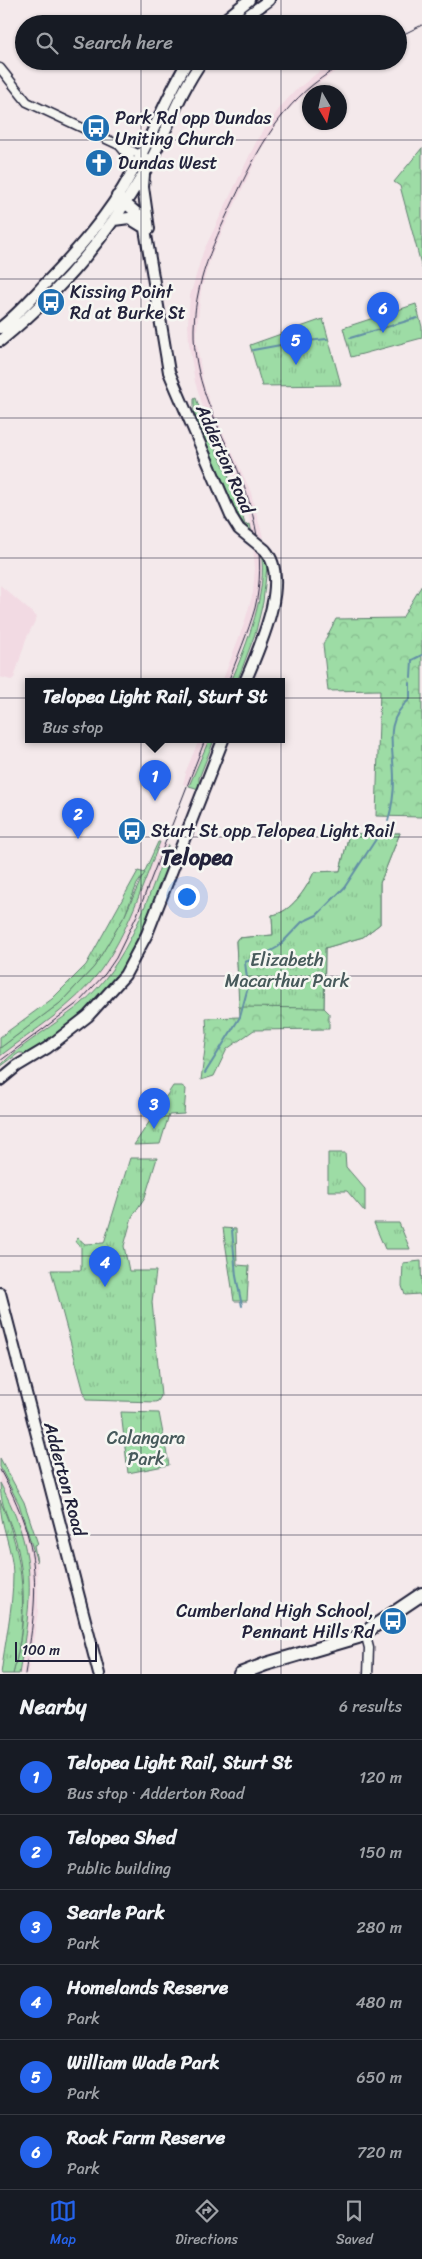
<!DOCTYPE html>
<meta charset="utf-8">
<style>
body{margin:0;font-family:Sriracha,sans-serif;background:#242831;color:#f1f3f6}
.compass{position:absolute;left:302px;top:85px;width:45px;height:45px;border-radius:50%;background:#171b24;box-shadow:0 1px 4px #0004;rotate:171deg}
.scale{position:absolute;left:15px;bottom:12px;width:82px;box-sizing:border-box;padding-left:5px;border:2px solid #22223b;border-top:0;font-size:14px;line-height:18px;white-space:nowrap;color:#22223b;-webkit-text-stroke:4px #f6f6f2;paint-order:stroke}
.you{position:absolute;left:186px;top:896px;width:18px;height:18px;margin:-12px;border:4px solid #fff;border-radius:50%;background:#1a73e8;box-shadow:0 0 0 8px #1a73e833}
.badge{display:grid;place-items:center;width:32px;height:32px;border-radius:50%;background:#2563eb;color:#fff;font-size:16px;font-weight:700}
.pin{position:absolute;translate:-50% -41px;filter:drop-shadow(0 1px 2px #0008)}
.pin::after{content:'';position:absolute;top:26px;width:18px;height:15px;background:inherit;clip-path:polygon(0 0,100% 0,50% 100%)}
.popup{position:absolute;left:25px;top:678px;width:260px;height:65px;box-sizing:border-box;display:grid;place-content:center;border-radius:0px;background:#171b24;filter:drop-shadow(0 1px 4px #0005);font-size:16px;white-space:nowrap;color:#9ea1a6}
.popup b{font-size:19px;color:#f1f3f6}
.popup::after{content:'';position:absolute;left:50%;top:100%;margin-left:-10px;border:10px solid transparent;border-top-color:#171b24}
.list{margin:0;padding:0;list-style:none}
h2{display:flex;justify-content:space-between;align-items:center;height:65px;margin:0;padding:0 20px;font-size:21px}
h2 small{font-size:16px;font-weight:400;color:#9ea1a6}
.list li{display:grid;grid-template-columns:32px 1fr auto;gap:15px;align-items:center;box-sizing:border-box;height:75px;padding:0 20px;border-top:1px solid #363941}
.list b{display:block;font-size:19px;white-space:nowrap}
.list p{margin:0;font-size:16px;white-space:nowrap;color:#9ea1a6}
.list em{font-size:16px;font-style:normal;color:#9ea1a6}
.icon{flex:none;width:28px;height:28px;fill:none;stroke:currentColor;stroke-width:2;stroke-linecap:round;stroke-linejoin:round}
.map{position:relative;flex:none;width:422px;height:1674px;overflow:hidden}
.search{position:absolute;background:#171b24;box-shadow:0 1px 4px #0004;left:15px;right:15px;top:15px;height:55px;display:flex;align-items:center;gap:12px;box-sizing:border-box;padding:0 18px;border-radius:28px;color:#9ea1a6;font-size:19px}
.sheet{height:515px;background:#171b24}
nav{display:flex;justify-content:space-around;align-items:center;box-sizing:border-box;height:70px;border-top:1px solid #363941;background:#171b24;font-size:14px;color:#9ea1a6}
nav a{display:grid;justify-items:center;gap:2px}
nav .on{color:#2563eb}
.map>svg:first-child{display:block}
.built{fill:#f2dae3}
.grass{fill:#9ddca5;stroke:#607f70}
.forest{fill:url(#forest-crowns);stroke:#607f70}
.park{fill:url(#park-tufts);stroke:#607f70}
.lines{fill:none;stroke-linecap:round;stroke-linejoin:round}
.stream{stroke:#628fa5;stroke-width:2}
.minor-casing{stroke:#22223b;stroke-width:11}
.major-casing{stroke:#22223b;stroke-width:14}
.highway-casing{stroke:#22223b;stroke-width:16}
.minor{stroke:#f6f6f2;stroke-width:8}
.major{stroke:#f6f6f2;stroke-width:10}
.highway{stroke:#f6f6f2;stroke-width:12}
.tram{stroke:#22223b;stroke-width:1}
.major-bridge-casing{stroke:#22223b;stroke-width:14;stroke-linecap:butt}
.major-bridge{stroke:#f6f6f2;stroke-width:10}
.grid{fill:none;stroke:#22223b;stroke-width:1;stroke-opacity:0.55}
.labels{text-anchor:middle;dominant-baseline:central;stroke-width:5;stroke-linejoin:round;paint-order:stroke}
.poi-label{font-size:18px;fill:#22223b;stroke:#f6f6f2;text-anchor:start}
.street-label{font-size:18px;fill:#22223b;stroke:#f6f6f2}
.park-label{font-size:18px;fill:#475a5b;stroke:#f6f6f2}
.district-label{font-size:22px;font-weight:bold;fill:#22223b;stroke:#f6f6f2}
</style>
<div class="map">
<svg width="422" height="1674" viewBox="0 0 422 1674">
<defs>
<pattern id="forest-crowns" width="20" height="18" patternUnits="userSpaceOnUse" patternTransform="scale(1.25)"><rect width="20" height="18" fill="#9ddca5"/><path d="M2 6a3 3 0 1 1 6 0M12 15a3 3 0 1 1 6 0" fill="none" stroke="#87bc8f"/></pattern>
<pattern id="park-tufts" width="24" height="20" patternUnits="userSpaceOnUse" patternTransform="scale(1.25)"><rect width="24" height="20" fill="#9ddca5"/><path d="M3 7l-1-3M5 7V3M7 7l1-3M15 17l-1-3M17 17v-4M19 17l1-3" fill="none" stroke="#87bc8f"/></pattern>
</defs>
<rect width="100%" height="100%" fill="#f4e9eb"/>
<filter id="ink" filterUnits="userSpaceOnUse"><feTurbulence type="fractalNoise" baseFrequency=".02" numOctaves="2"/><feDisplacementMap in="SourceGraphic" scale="10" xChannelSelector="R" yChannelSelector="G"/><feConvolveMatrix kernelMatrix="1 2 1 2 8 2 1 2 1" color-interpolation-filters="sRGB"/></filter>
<g filter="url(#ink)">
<path class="built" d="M 337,61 L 356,61 L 337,70 L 308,91 L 286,112 L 270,134 L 254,164 L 212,253 L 201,290 L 196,338 L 203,382 L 212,409 L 250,490 L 263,537 L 259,537 L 263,577 L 256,611 L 231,682 L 222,682 L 244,624 L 253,593 L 255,568 L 252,534 L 248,511 L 238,485 L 206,416 L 195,382 L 189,343 L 188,323 L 190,296 L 203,252 L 258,138 L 282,105 L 295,91 L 316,74 Z
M 0,585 L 37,617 L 26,639 L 14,678 L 11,680 L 0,677 Z
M 199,740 L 209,740 L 189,786 L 183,784 L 186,774 L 185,773 Z
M 160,842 L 168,845 L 150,892 L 119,959 L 105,979 L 81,1004 L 0,1065 L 0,1056 L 68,1004 L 99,973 L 120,939 Z
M 0,1467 L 19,1504 L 37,1562 L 38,1611 L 28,1674 L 19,1674 L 29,1608 L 30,1585 L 28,1564 L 17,1518 L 0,1483 Z"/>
<path class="grass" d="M 196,398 C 208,442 236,480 245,525 L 250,524 L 252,534 L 242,526 L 194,414 L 194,399 Z
M 261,553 L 267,567 L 263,602 L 256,631 L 237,682 L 231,682 C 247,644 268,591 261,553 Z
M 209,740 L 214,740 L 199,778 L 199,789 L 189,786 Z
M 158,842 L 160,842 C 142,886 128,933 100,971 C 74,1006 34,1030 0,1056 L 0,1048 L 60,1003 L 94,967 L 125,915 Z
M 168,845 L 166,860 L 169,861 L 174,852 L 165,873 C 157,895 150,917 141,939 C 118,991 71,1024 27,1057 L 23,1053 L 19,1053 L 0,1067 C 6,1055 66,1017 81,1004 C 128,964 147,901 168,845 Z
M 0,1458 L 24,1502 L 38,1544 L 34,1545 L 37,1562 L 19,1504 L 0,1467 Z
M 0,1483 C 39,1556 32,1596 19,1674 L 13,1674 C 25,1630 27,1586 16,1541 C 10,1519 0,1506 0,1483 Z"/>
<path class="forest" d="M 422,148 L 422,268 L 400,186 L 394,182 Z
M 422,585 L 422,817 L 376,816 L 380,690 L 328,691 L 323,644 L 336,619 L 402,618 Z
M 400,833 L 380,883 L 380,924 L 363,937 L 325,948 L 324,1008 L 329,1013 L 329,1029 L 254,1030 L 227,1049 L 214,1076 L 201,1080 L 207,1034 L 206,1018 L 240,1017 L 236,941 L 238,938 L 273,935 L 272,915 C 291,913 307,888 314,872 L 340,871 L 349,834 Z"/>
<path class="park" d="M 416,304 L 422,327 L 422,338 L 351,357 L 343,328 Z
M 323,319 L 341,385 L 262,386 L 250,345 Z
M 400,833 L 380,883 L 380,924 L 363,937 L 325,948 L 324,1008 L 239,1007 L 236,941 L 238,938 L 273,935 L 272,915 C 291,913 307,888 314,872 L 340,871 L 349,834 Z
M 138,871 L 145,873 L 137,884 L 125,915 L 94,967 L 60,1003 L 0,1048 L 0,1037 L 52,999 L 86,965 Z
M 173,1086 L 182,1086 L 186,1089 L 184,1114 L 169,1115 L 160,1144 L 134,1145 Z
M 328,1153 L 345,1153 L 346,1167 L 365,1189 L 365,1212 L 347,1191 L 328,1191 Z
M 130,1158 L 157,1158 L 145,1197 L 132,1217 L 124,1246 L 129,1271 L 156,1271 L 152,1302 L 161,1396 L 158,1401 L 155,1402 L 86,1400 L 51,1270 L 81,1270 L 81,1247 L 75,1242 L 78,1238 L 85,1244 L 104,1243 Z
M 374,1223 L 399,1223 L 410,1249 L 385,1249 Z
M 223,1228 L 236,1229 L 237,1265 L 249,1266 L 247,1301 L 234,1301 Z
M 421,1261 L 422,1298 L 419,1294 L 405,1295 L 402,1286 L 403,1263 Z
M 121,1412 L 159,1413 L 169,1465 L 128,1473 Z
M 0,1500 C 25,1557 29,1614 13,1674 L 1,1674 C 5,1642 13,1608 13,1575 C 13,1549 0,1526 0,1500 Z"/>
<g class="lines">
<path class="stream" d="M 350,338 L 417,318
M 253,350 L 297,342 L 327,339
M 411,677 L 412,660 L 422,655
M 388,821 C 392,807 394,793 394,779 C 394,747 382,722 410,699 L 410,683
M 205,1073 L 240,1017 L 248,987 L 245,962 L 262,956 L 278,947 L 302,922 L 317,915 L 344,888 L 382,830
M 232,1230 L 236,1276 L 242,1306"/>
<defs>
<path id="minor" d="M 0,68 L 27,102 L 151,160
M 120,146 L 130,158 L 131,173
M 365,1633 L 369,1648 L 368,1674"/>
<path id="major" d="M 219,24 L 249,0
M 236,24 L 269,0
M 144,174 L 143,187 L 149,229
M 117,196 L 139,215 L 145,229 L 169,372 L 231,516 L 239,529 L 249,537
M 114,220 L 129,218 L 142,226
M 0,328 C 16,316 30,300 44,285 C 76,252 109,215 131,174 C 152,137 166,97 188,61
M 0,341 C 57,295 107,236 144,173 C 165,137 177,96 202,61
M 245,682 C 258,650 292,580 265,550
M 0,1080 L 17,1066 L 47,1048 L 88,1016 L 125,975 L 147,934 L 223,740
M 0,1293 L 99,1674"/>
<path id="highway" d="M 240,1674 L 266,1664 L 358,1637 L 422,1594"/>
</defs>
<use href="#minor" class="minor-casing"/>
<use href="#major" class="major-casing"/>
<use href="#highway" class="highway-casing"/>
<use href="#minor" class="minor"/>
<use href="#major" class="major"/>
<use href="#highway" class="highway"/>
<path class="tram" d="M 398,37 L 422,25
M 228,682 C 237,658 248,633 255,608 C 267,558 254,507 234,461 C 214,418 193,377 194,329 C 195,275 220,230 242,183 C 269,128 294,90 349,61
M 0,1061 L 79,1002 L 105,974 L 116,958 L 137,915 L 205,740
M 0,1470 C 43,1549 39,1589 25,1674"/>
<defs>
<path id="major-bridge" d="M 249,537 L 265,550"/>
</defs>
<use href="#major-bridge" class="major-bridge-casing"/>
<use href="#major-bridge" class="major-bridge"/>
</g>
</g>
<path class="grid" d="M 141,0 L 141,24M 281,0 L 281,24M 141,61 L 141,1674M 281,61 L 281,1674M 0,140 L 422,140M 0,279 L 422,279M 0,418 L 422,418M 0,558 L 422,558M 0,698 L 422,698M 0,837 L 422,837M 0,976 L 422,976M 0,1116 L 422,1116M 0,1256 L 422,1256M 0,1395 L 422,1395M 0,1535 L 422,1535"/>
<defs>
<symbol id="bus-disc" viewBox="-11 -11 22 22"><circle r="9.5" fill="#1f6fb2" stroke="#f6f6f2"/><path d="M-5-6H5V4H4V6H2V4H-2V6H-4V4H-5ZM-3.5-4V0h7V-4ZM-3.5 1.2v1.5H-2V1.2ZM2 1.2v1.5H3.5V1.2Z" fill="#fff"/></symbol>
<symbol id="church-disc" viewBox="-11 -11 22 22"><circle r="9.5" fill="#1f6fb2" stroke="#f6f6f2"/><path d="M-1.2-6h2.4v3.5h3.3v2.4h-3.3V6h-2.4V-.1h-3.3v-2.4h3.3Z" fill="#fff"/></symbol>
</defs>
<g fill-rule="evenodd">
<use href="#bus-disc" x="80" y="112" width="32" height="32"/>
<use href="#church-disc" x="83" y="147" width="32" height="32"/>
<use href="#bus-disc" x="35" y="286" width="32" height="32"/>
<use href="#bus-disc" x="116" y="815" width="32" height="32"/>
<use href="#bus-disc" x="377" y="1605" width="32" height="32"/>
</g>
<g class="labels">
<g class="poi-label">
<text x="115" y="118">Park Rd opp Dundas<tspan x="115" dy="21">Uniting Church</tspan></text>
<text x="118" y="163">Dundas West</text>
<text x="70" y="292">Kissing Point<tspan x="70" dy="21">Rd at Burke St</tspan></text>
<text x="151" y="831">Sturt St opp Telopea Light Rail</text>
<text x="374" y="1611" text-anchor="end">Cumberland High School,<tspan x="374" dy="21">Pennant Hills Rd</tspan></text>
</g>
<g class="street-label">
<text transform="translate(225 459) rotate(66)">Adderton Road</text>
<text transform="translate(65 1479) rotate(75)">Adderton Road</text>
</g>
<g class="park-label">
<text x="287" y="960">Elizabeth<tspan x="287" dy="21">Macarthur Park</tspan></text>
<text x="146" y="1438">Calangara<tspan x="146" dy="21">Park</tspan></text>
</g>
<g class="district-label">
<text x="197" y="857">Telopea</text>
</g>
</g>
</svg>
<svg class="compass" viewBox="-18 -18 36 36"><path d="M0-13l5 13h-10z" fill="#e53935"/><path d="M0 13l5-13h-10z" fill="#9ea1a6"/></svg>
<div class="scale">100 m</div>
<div class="you"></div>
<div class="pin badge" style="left:155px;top:801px">1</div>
<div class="popup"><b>Telopea Light Rail, Sturt St</b>Bus stop</div>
<div class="pin badge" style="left:78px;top:839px">2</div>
<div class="pin badge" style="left:154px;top:1129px">3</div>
<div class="pin badge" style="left:105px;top:1287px">4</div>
<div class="pin badge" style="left:296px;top:365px">5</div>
<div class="pin badge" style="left:383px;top:333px">6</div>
<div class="search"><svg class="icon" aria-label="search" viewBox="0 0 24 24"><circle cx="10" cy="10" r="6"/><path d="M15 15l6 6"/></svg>Search here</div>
</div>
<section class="sheet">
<h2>Nearby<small>6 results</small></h2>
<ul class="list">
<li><span class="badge">1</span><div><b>Telopea Light Rail, Sturt St</b><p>Bus stop · Adderton Road</p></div><em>120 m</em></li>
<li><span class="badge">2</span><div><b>Telopea Shed</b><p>Public building</p></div><em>150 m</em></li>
<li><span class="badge">3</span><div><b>Searle Park</b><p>Park</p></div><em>280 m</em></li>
<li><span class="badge">4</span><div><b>Homelands Reserve</b><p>Park</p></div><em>480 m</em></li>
<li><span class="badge">5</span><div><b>William Wade Park</b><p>Park</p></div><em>650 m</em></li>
<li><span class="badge">6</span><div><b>Rock Farm Reserve</b><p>Park</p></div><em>720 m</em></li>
</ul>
</section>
<nav>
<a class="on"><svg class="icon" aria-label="map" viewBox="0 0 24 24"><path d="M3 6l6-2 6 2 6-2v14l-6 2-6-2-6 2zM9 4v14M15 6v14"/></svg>Map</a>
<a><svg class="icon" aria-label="directions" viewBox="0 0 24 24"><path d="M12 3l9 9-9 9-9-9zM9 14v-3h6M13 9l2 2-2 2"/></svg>Directions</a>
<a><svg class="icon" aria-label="saved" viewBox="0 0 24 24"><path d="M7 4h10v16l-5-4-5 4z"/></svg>Saved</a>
</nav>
